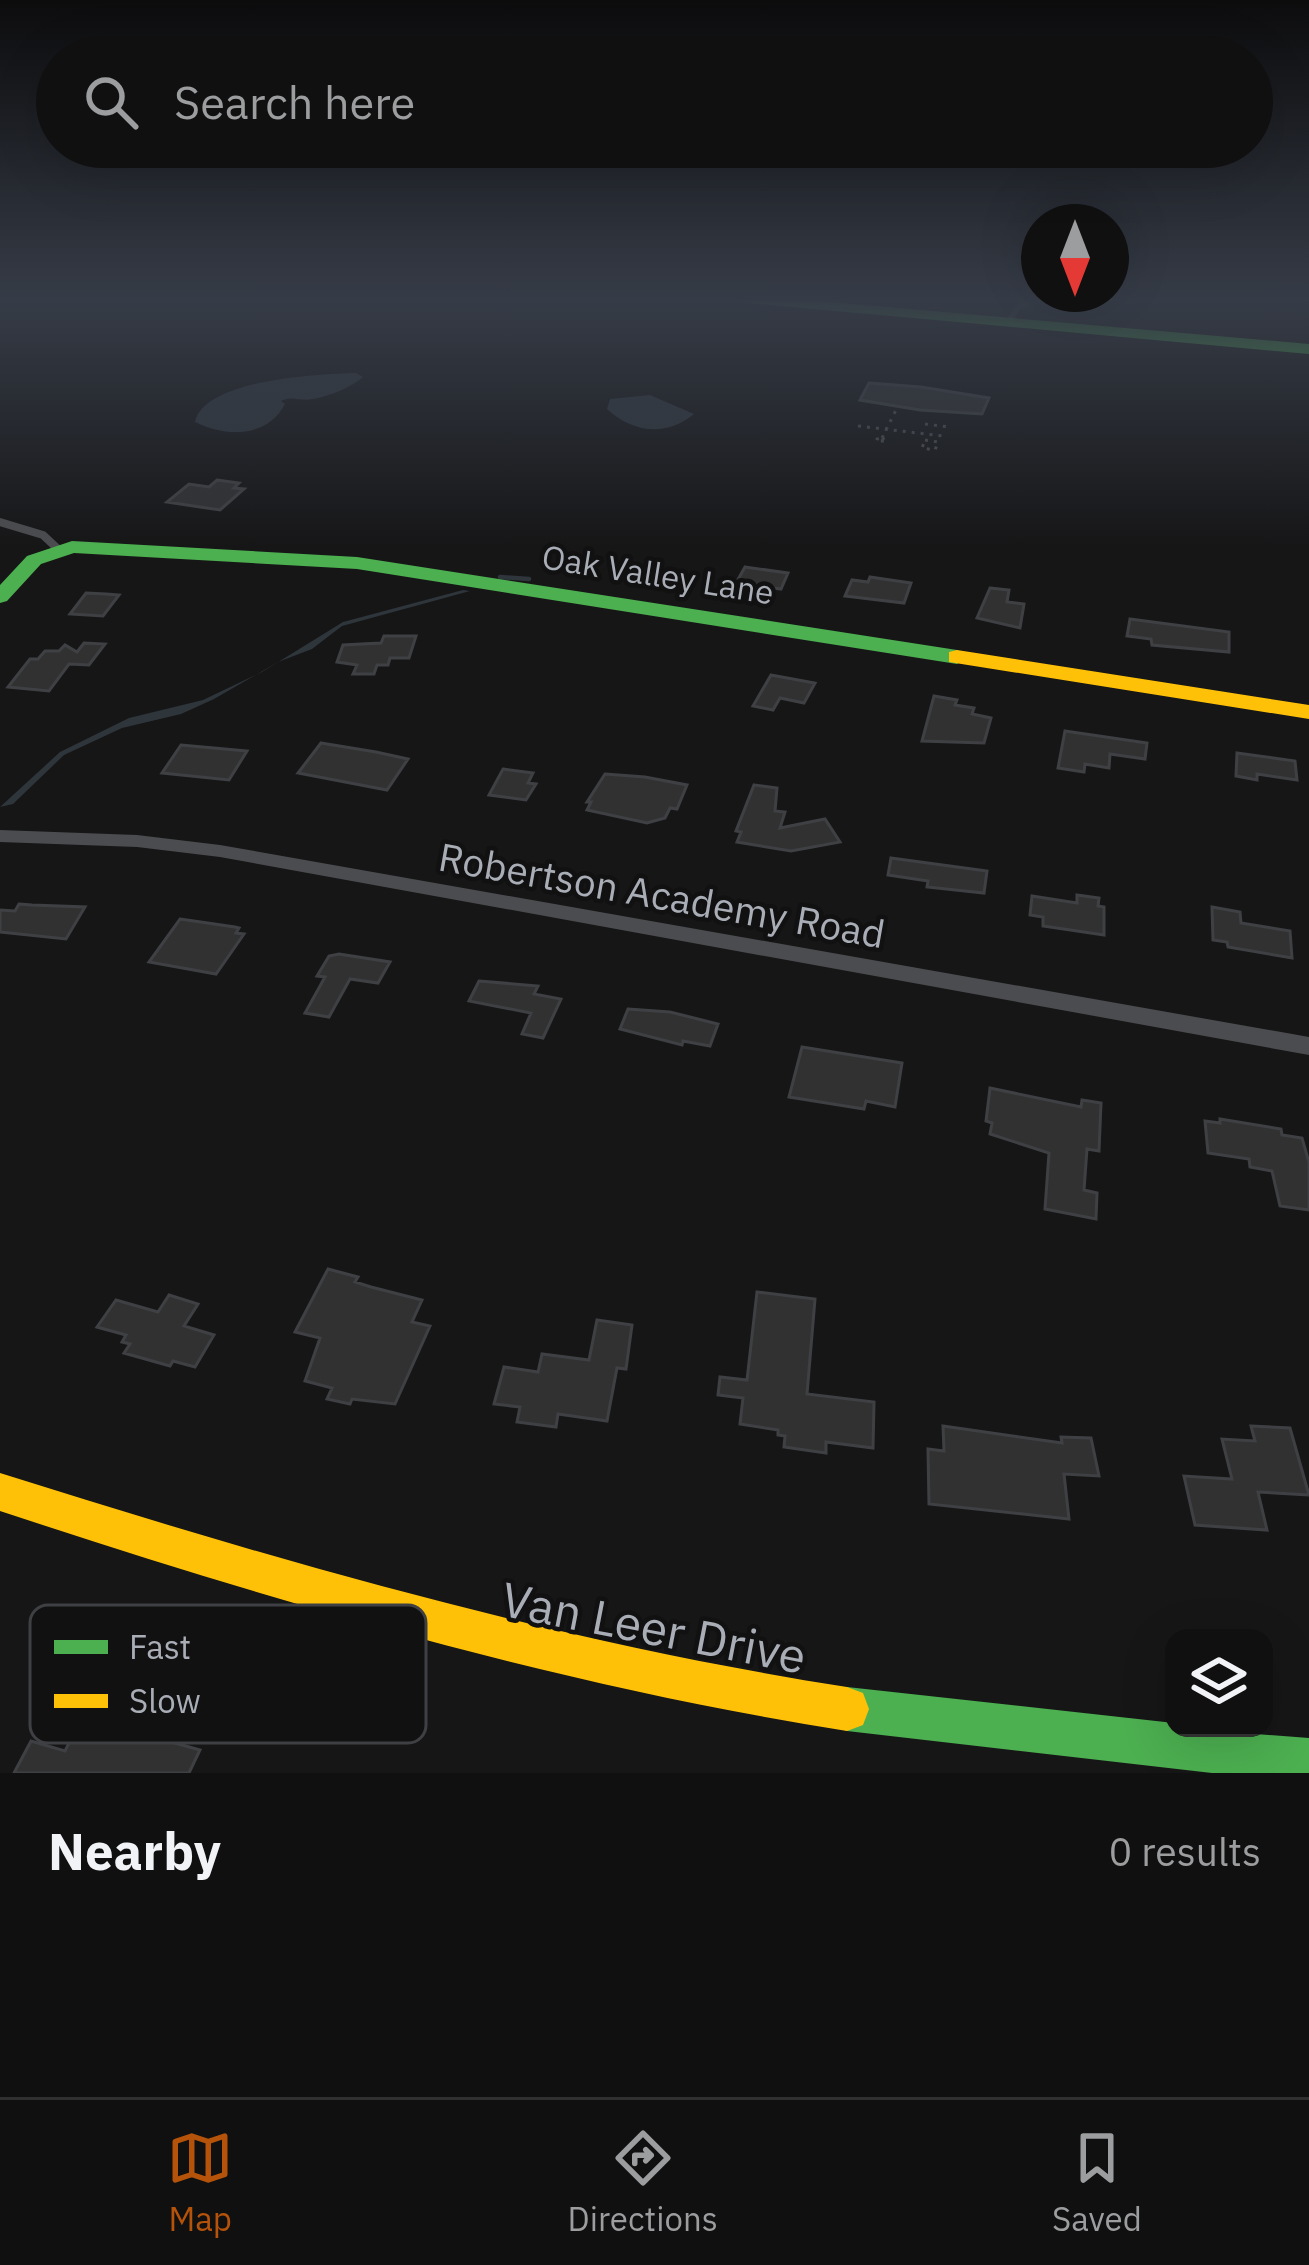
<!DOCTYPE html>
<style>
body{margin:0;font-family:"IBM Plex Sans",sans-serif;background:#19191a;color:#f1f3f6}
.controls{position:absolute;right:36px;bottom:36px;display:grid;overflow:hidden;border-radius:24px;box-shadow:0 12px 48px #0002}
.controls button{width:108px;height:108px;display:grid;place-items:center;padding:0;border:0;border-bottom:3px solid #303031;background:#101011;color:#f1f3f6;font:60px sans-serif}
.compass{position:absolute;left:1021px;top:204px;width:108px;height:108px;border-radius:50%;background:#101011;box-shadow:0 12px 48px #0002;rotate:180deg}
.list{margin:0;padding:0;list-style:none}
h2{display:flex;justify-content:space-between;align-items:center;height:156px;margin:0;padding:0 48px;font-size:51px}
h2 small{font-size:39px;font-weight:400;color:#9c9d9f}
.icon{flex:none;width:66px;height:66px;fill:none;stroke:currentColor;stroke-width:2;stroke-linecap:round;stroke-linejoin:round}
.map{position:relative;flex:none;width:1309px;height:1773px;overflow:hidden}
.search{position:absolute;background:#101011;box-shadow:0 12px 48px #0002;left:36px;right:36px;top:36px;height:132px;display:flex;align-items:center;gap:30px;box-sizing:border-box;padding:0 42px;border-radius:66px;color:#9c9d9f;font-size:45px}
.sheet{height:324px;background:#101011}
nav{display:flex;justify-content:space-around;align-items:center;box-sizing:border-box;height:168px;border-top:3px solid #303031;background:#101011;font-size:33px;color:#9c9d9f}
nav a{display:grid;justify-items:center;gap:6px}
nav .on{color:#b45309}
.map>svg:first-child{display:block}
.water{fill:#2e353b}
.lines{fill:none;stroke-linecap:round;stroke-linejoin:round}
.stream{stroke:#2e353b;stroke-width:4.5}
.building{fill:#313132;stroke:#3f4043;stroke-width:3}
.path{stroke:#4c4e50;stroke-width:3;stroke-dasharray:3 6;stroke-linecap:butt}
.lane-far1{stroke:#4b4c4f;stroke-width:6}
.lane{stroke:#4b4c4f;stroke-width:8}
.street{fill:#4b4c4f;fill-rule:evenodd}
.fast{fill:#4caf50;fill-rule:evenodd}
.slow{fill:#ffc107;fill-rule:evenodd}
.labels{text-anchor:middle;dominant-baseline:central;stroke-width:9;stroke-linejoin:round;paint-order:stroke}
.far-street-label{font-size:33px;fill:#a9adb6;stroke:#111112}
.street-label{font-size:39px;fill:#a9adb6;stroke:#111112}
.near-street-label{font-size:48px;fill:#a9adb6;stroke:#111112}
.key{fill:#111112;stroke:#3f4043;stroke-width:3}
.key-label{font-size:33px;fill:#a9adb6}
</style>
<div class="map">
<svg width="1309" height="1773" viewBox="0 0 1309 1773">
<rect width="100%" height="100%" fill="#161617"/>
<path class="water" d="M 356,373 L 363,377 C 350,388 330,396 313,399 C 299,402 294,395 281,401 L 285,404 C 268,437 227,438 195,422 C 204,379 320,374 356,373 Z
M 650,395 L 694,414 C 666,437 633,433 607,409 L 610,399 Z
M 463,590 L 470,591 L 342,626 L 312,649 L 278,662 L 214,699 L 181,714 L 122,728 L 64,755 L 13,804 L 0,807 L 60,752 L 129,718 L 203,700 L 262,672 L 343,622 Z"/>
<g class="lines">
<path class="stream" d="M 500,577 L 529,579"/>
</g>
<path class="building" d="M 869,383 L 921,387 L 989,398 L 982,414 L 920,410 L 860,400 Z
M 217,480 L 239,483 L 234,488 L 244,489 L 220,510 L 167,502 L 189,484 L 209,487 Z
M 745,567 L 788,573 L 781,589 L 736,583 Z
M 870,577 L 911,583 L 904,603 L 845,596 L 852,580 L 868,582 Z
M 990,588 L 1009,590 L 1007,602 L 1024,604 L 1020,628 L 977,618 Z
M 86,593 L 106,594 L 119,595 L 103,616 L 70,614 Z
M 1130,619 L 1229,632 L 1229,652 L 1152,645 L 1151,639 L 1127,636 Z
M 384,636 L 416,636 L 409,658 L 390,658 L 388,665 L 377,665 L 374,674 L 353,674 L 357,665 L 337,662 L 343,645 L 381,643 Z
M 84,643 L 105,644 L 89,665 L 69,664 L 49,691 L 8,687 L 30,659 L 38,659 L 45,651 L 59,651 L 65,645 L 77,652 Z
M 771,675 L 815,683 L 804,703 L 780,698 L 773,710 L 753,706 Z
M 934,696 L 957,700 L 955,705 L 974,708 L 972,714 L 991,718 L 984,743 L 922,741 Z
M 1065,731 L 1147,743 L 1145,759 L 1110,754 L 1109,768 L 1085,764 L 1084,772 L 1058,768 Z
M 321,743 L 376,752 L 408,759 L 387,790 L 298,773 Z
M 181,745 L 247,751 L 229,780 L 162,773 Z
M 1237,753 L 1295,761 L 1297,780 L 1257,774 L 1257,780 L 1236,776 Z
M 503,769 L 533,773 L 528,783 L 536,784 L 526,800 L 489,795 Z
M 605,774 L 645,777 L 687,785 L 677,809 L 670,808 L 665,818 L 647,823 L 587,810 L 591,802 L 587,802 Z
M 754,785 L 777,788 L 775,811 L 785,812 L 780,828 L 825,819 L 840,842 L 791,851 L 737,842 L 741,832 L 736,831 Z
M 891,858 L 987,871 L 984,893 L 927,887 L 928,881 L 888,875 Z
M 1077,895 L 1099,898 L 1098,906 L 1104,907 L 1104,935 L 1043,926 L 1043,917 L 1030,915 L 1032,896 L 1077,903 Z
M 19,904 L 32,905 L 85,907 L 66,939 L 0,932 L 0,910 L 15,911 Z
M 1212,907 L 1240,912 L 1241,923 L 1290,931 L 1292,958 L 1228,947 L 1227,942 L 1213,940 Z
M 180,919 L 235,927 L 239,928 L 236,933 L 244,934 L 216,974 L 149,962 Z
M 339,954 L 390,962 L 378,983 L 350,979 L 329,1017 L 305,1013 L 325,977 L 317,976 L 329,956 Z
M 479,981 L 538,986 L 534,994 L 561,999 L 543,1038 L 522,1034 L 531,1013 L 469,1001 Z
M 628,1009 L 670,1012 L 718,1024 L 710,1046 L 683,1041 L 682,1045 L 620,1029 Z
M 802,1047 L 902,1063 L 895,1107 L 866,1101 L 864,1109 L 789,1097 Z
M 990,1088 L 1081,1107 L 1082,1100 L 1101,1103 L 1099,1151 L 1087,1149 L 1084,1190 L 1097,1193 L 1096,1219 L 1045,1209 L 1049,1153 L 990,1134 L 992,1123 L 986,1121 Z
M 1220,1119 L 1281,1129 L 1282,1135 L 1302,1138 L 1309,1162 L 1309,1210 L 1280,1206 L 1272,1171 L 1250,1167 L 1249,1159 L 1208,1153 L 1205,1121 L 1220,1123 Z
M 328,1269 L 358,1277 L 355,1282 L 371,1287 L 422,1300 L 412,1322 L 430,1326 L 395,1404 L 352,1399 L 350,1404 L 327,1399 L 332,1388 L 305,1381 L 320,1338 L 295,1332 Z
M 757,1292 L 815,1299 L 807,1394 L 874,1402 L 873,1448 L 826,1442 L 826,1453 L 784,1447 L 785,1436 L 778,1435 L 778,1430 L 740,1424 L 743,1398 L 718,1395 L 720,1377 L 747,1380 Z
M 169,1295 L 198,1304 L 184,1326 L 214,1335 L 195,1367 L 173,1361 L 170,1366 L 124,1353 L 130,1344 L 122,1342 L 126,1335 L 97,1327 L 116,1300 L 158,1312 Z
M 597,1320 L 632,1325 L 626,1369 L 617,1368 L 607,1421 L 558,1414 L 556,1427 L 517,1422 L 520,1407 L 494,1404 L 504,1367 L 538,1372 L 542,1354 L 589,1360 Z
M 943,1426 L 1062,1443 L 1061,1437 L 1091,1438 L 1099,1476 L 1064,1474 L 1069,1519 L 929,1504 L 928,1449 L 944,1451 Z
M 1251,1426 L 1290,1428 L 1309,1495 L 1258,1492 L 1267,1530 L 1195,1525 L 1184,1476 L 1232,1479 L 1222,1439 L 1255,1441 Z
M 124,1719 L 147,1726 L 143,1734 L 200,1750 L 189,1773 L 14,1773 L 31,1741 L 65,1751 L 72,1737 L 88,1742 L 99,1721 L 120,1727 Z"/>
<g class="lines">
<path class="path" d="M 925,424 L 949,427
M 858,426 L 943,436
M 882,438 L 898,406
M 882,438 L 887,441 L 876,441 L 877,439 Z
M 925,440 L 938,442 L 935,450 L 922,448 Z"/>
<path class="lane-far1" d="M 1008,323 L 1018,307 L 1044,298"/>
<path class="lane" d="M 0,522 L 43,535 L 59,550"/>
<path class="street" d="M 0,830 L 137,835 L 220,845 L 1309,1037 L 1309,1055 L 220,857 L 137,847 L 0,842 Z"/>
<path class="fast" d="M 730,298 L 783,298 L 1309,344 L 1309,354 L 737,302 Z
M 72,541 L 357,557 L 957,650 L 968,657 L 957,664 L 357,569 L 74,553 L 41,564 L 7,601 L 0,603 L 0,585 L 27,556 Z
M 847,1687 L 1174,1723 L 1174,1728 L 1309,1738 L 1309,1773 L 1212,1773 L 847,1731 L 831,1725 L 825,1709 L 831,1693 Z"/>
<path class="slow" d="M 957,650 L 1309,705 L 1309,719 L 949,662 L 949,652 Z
M 0,1473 C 279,1561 557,1642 847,1687 L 863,1693 L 869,1709 L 863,1725 L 847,1731 C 557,1685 279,1603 0,1511 Z"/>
</g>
<linearGradient id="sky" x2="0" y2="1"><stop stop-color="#0c0c0d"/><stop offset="0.55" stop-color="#363c47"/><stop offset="1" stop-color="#363c47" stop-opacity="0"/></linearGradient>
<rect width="1309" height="546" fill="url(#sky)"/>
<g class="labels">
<g class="far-street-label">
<text transform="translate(658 574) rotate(9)">Oak Valley Lane</text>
</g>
<g class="street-label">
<text transform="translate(662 895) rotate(10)">Robertson Academy Road</text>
</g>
<g class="near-street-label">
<text transform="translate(654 1627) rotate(11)">Van Leer Drive</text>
</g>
</g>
<rect x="30" y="1605" width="396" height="138" rx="18" class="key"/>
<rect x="54" y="1640" width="54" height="14" fill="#4caf50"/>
<rect x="54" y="1694" width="54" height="14" fill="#ffc107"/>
<g class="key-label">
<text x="129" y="1659">Fast</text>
<text x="129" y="1713">Slow</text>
</g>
</svg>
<div class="controls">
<button><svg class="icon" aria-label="layers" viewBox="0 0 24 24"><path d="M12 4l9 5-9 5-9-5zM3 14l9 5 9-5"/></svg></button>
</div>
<svg class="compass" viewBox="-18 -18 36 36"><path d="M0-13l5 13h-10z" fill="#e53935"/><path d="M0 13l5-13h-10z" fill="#9c9d9f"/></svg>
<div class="search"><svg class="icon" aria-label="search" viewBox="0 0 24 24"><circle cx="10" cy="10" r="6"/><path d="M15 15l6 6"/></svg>Search here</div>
</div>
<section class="sheet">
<h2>Nearby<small>0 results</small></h2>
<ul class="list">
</ul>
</section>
<nav>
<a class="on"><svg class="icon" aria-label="map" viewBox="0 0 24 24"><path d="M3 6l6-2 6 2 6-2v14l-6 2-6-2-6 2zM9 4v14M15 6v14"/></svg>Map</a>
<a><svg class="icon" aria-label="directions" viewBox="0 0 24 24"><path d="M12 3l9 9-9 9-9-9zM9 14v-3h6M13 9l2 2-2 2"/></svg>Directions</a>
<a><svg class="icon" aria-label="saved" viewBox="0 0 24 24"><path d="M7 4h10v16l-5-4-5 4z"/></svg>Saved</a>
</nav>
